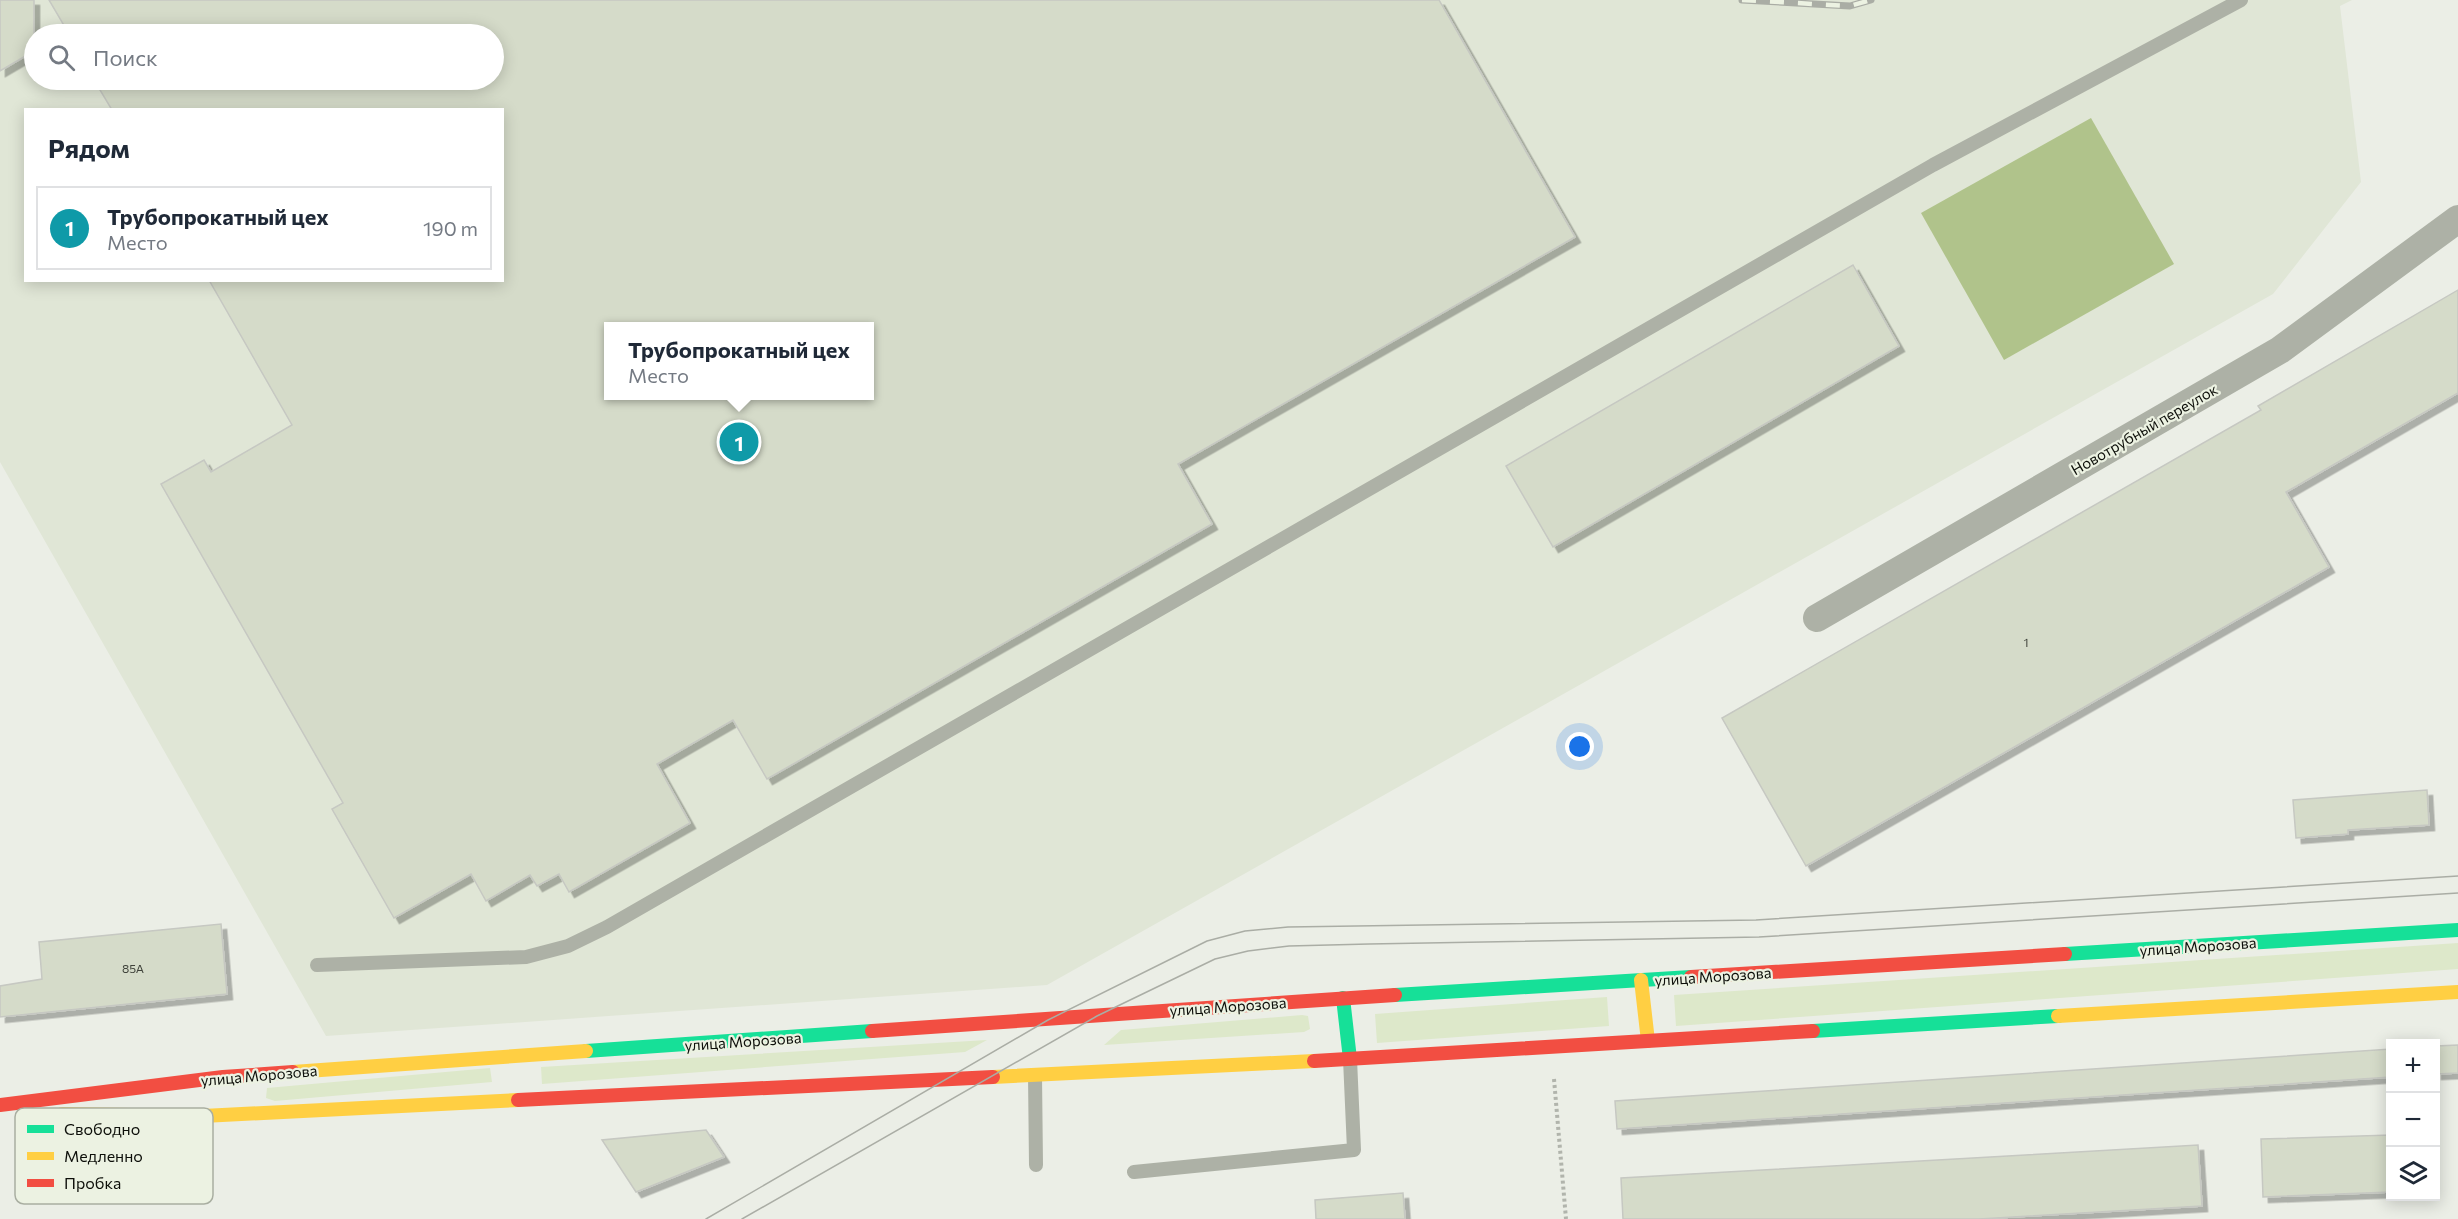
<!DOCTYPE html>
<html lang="ru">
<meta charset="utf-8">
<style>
body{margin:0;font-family:Commissioner,sans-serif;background:#f6f6f7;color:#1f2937}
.controls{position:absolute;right:18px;bottom:18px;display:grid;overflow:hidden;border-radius:0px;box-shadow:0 3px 15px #0003}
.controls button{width:54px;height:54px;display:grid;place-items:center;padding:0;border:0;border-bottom:2px solid #e0e1e3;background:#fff;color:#1f2937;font:30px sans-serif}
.you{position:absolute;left:1580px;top:747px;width:21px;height:21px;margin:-15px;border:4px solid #fff;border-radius:50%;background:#1a73e8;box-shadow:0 0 0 9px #1a73e833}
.badge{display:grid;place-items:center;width:39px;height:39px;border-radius:50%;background:#5b5d57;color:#fff;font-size:20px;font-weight:700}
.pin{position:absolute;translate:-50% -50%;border:3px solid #fff;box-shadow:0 2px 6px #0006}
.popup{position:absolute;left:604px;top:322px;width:270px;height:78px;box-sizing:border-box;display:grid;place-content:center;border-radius:0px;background:#fff;filter:drop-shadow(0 2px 4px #0005);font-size:20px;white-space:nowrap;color:#747a83}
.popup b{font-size:22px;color:#1f2937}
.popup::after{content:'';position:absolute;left:50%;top:100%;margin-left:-12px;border:12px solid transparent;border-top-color:#fff}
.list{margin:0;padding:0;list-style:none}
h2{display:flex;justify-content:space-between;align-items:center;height:78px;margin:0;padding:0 24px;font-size:26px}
h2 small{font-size:20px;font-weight:400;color:#747a83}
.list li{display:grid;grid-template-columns:39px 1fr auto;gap:18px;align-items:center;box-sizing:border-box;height:84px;margin:0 12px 12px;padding:0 12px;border:2px solid #e0e1e3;border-radius:0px}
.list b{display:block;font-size:22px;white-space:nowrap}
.list p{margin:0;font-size:20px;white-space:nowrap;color:#747a83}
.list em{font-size:20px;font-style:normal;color:#747a83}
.icon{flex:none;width:33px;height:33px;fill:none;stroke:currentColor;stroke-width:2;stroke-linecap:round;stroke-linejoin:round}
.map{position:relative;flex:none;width:2458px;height:1219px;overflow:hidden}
.search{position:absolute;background:#fff;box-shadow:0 3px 15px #0003;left:24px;top:24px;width:480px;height:66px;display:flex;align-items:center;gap:15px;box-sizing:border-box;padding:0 21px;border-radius:33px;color:#747a83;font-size:22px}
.panel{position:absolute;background:#fff;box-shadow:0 3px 15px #0003;left:24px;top:108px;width:480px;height:174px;border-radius:0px}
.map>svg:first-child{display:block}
.built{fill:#e0e6d6;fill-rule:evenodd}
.green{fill:#dde8ca}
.water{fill:#b0c38b}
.building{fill:#d5dbc9;stroke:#c6c8c2;stroke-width:1.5;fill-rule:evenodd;filter:url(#shadow)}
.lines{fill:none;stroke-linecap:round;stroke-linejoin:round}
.path{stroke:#b1b4ac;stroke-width:4;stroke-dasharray:3 3;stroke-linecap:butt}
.lane{stroke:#adb1a6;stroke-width:14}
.street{stroke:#adb1a6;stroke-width:28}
.fast{stroke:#16e098;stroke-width:14}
.slow{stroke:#ffcf43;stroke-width:14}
.jam{stroke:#f24e42;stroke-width:14}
.tram{stroke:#aaada5;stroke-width:1.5}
.rail-casing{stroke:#aaada5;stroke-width:7}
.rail{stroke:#ecf2e2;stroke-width:4.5;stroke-dasharray:14;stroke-linecap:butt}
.labels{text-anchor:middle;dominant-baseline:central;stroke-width:4.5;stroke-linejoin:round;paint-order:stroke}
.number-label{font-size:12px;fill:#3f423a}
.street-label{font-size:15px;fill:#0d0f0a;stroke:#ecf2e2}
.key{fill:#ecf2e2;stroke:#a9aea1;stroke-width:1.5}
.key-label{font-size:16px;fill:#0d0f0a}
</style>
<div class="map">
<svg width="2458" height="1219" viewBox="0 0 2458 1219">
<defs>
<filter id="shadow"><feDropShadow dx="5.5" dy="5.5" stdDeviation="0" flood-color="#0004"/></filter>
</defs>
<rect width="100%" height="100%" fill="#ebeee6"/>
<path class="built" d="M 0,0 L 2352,0 L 2340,6 L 2361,182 L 2273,294 L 1047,985 L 326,1036 L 0,462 ZM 34,34 L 494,34 L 494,80 L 34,80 ZM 26,110 L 502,110 L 502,280 L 26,280 ZM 608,326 L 870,326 L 870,396 L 608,396 Z"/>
<path class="green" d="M 2458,943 L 2458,969 L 1676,1026 L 1674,995 Z
M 1607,997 L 1609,1026 L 1377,1043 L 1375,1014 Z
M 1302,1015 L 1308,1016 L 1310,1029 L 1304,1032 L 1104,1045 L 1121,1030 Z
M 987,1040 L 965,1052 L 542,1084 L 541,1067 Z
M 490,1068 L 492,1082 L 275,1101 L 266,1098 L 267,1088 Z"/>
<path class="water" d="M 2091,118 L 2174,264 L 2004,360 L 1921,213 Z"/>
<path class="building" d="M 0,0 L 34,0 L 34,51 L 0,71 Z
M 49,0 L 1439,0 L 1575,237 L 1178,464 L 1212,524 L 767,779 L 733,720 L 657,764 L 690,823 L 569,892 L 559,874 L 537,886 L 530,875 L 486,901 L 471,874 L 394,918 L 332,809 L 343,803 L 161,484 L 204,460 L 211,472 L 292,425 L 209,280 L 502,280 L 502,110 L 112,110 L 94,80 L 494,80 L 494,34 L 69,34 ZM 609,327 L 870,327 L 870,396 L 609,396 Z
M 1853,265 L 1899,346 L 1553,547 L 1506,466 Z
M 2458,290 L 2458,393 L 2286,492 L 2329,567 L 1806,866 L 1722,718 L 2261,410 L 2258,406 Z
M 2427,790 L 2429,825 L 2348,830 L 2348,834 L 2296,838 L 2293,800 Z
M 221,924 L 227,994 L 0,1017 L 0,986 L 42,979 L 39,942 Z
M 2458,1045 L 2458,1073 L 2436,1074 L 2436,1046 Z
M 2391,1049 L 2391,1077 L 1617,1129 L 1615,1101 Z
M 706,1130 L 724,1157 L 636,1192 L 602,1140 Z
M 2391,1135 L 2391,1192 L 2263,1197 L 2261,1139 Z
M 2198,1145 L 2202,1206 L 1979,1219 L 1623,1219 L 1621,1178 Z
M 1403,1193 L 1405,1219 L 1316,1219 L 1315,1200 Z"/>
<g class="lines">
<path class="path" d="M 1554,1079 L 1566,1219"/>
<path class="lane" d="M 317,965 L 526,957 L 568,946 L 607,927 L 1933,165 L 2241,0
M 1035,1075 L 1036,1165
M 1134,1172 L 1354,1150 L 1350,1059"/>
<path class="street" d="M 1817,618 L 2280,350 L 2458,219"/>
<path class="fast" d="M 2065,954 L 2458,930
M 1395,995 L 1691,977
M 1343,998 L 1350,1059
M 1813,1031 L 2058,1016
M 586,1051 L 872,1031"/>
<path class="slow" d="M 1641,980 L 1648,1041
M 2058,1016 L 2458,992
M 293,1072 L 586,1051
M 993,1077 L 1314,1061
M 62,1114 L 203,1116 L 518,1100"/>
<path class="jam" d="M 1691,977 L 2065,954
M 872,1031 L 1395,995
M 1314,1061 L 1813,1031
M 518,1100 L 993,1077
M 0,1105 L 223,1077 L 293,1072"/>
<path class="tram" d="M 706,1219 L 1048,1020 L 1207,941 L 1245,931 L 1288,927 L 1756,920 L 2458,876
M 742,1219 L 1097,1016 L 1215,959 L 1248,951 L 1289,946 L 1369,944 L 1759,937 L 2458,893"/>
<defs>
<path id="rail" d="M 1742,0 L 1850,6 L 1871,0"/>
</defs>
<use href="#rail" class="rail-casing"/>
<use href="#rail" class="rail"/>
</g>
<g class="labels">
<g class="number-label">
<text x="2026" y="642">1</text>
<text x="133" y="968">85А</text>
</g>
<g class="street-label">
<text transform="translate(2144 429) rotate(-30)">Новотрубный переулок</text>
<text transform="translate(2198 946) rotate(-4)">улица Морозова</text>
<text transform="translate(1713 976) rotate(-4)">улица Морозова</text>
<text transform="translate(1228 1006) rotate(-4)">улица Морозова</text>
<text transform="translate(743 1041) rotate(-4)">улица Морозова</text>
<text transform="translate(259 1075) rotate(-5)">улица Морозова</text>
</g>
</g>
<rect x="15" y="1108" width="198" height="96" rx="9" class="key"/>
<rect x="27" y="1125" width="27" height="8" fill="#16e098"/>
<rect x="27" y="1152" width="27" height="8" fill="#ffcf43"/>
<rect x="27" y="1179" width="27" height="8" fill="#f24e42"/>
<g class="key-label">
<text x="64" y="1135">Свободно</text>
<text x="64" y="1162">Медленно</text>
<text x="64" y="1189">Пробка</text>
</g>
</svg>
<div class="controls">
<button>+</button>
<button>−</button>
<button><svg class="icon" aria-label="layers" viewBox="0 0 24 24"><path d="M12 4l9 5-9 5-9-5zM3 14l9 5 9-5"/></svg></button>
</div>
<div class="you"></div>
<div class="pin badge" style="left:739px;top:442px;background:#0f9aa8">1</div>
<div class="popup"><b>Трубопрокатный цех</b>Место</div>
<div class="search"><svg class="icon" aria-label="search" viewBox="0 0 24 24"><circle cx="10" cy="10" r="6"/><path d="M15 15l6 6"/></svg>Поиск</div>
<section class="panel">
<h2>Рядом<small></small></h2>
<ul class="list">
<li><span class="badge" style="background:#0f9aa8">1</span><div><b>Трубопрокатный цех</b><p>Место</p></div><em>190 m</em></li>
</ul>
</section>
</div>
